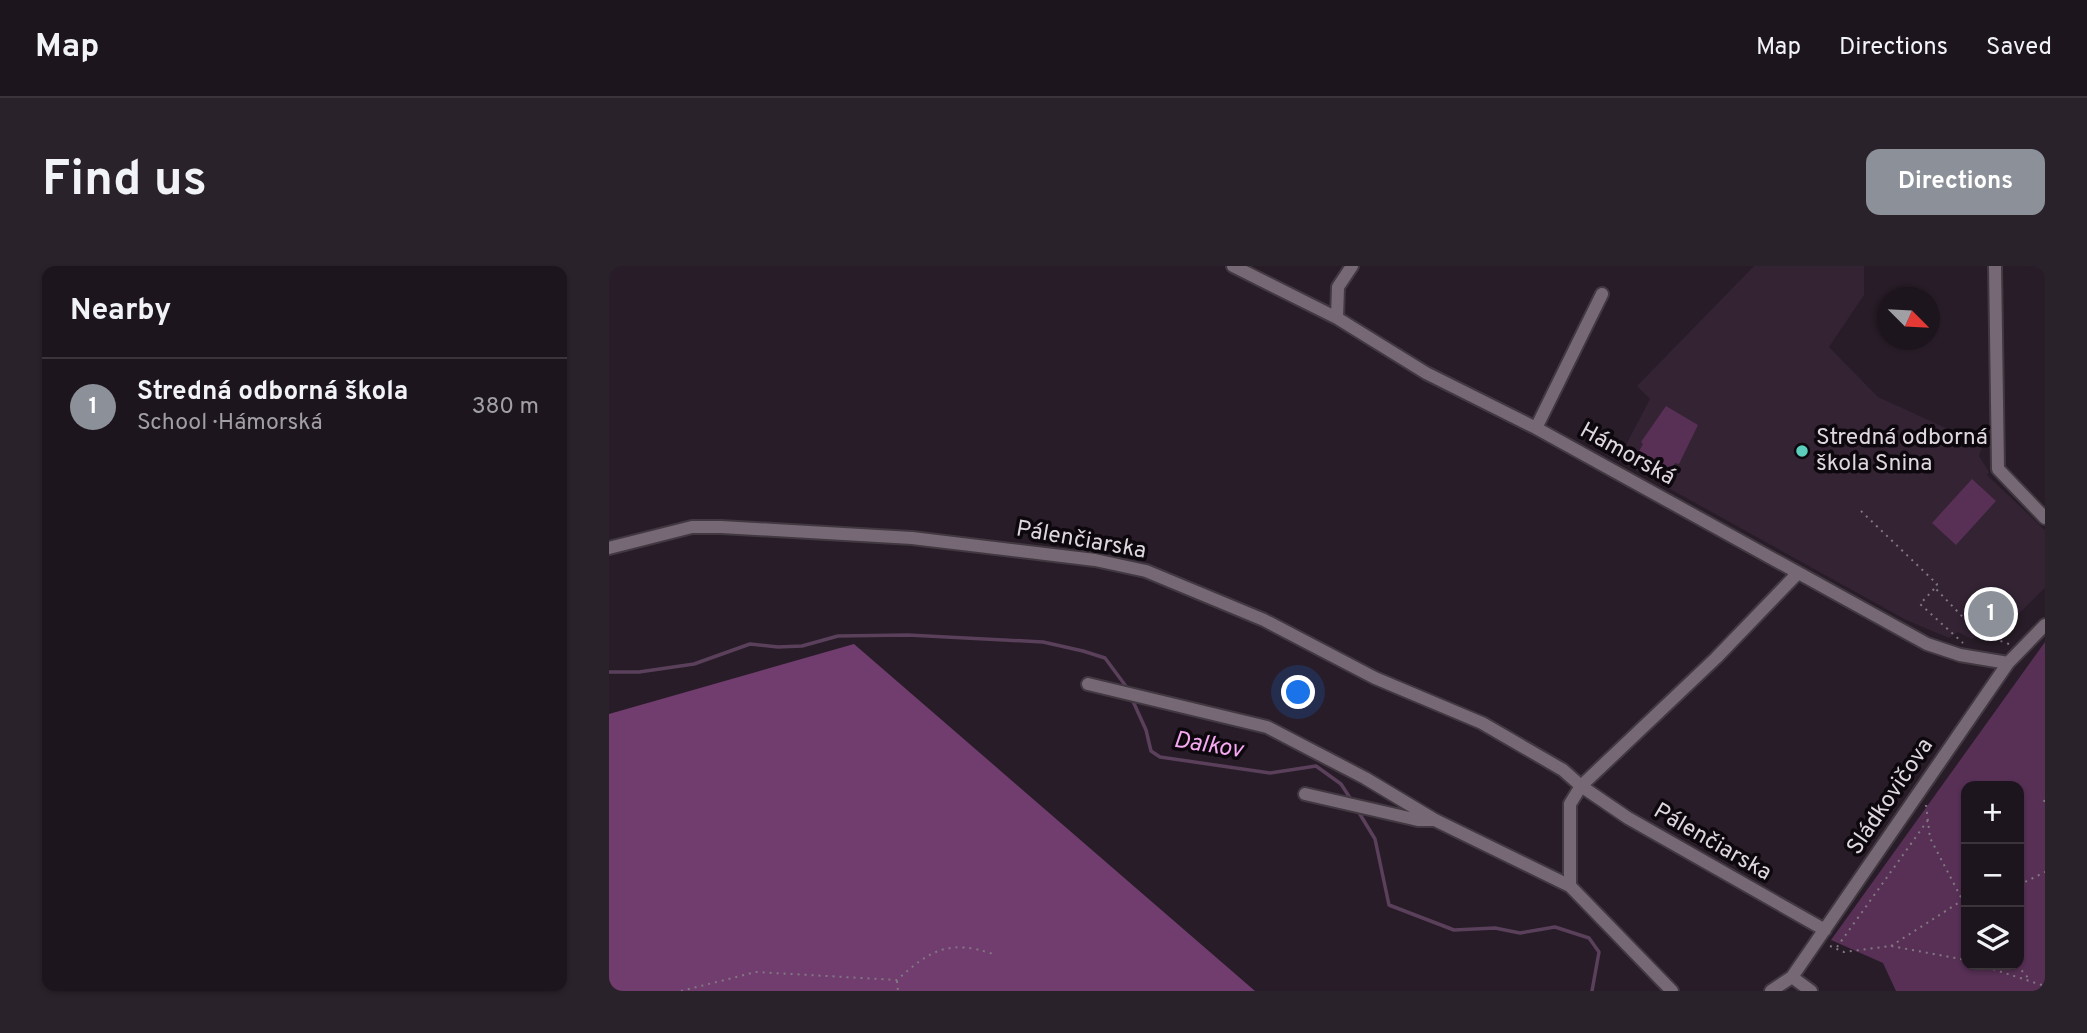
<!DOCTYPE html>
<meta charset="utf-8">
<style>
body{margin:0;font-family:Overpass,sans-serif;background:#2a222a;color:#f1f3f6}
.controls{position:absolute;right:21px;bottom:21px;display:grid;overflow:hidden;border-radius:14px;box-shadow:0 2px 5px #0004}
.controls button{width:63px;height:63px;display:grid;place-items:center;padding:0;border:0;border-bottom:2px solid #3b343b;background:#1d151d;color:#f1f3f6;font:35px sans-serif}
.compass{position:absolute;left:1268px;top:21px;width:63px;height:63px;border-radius:50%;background:#1d151d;box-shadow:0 2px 5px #0004;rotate:114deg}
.you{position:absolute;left:690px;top:427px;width:24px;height:24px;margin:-18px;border:5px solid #fff;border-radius:50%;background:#1a73e8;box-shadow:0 0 0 10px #1a73e833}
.badge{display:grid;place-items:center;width:46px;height:46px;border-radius:50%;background:#8c9099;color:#fff;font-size:23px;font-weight:700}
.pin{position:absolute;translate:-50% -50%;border:4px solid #fff;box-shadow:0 2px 7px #0006}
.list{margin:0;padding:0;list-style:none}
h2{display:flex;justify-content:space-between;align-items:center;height:91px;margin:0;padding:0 28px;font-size:30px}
h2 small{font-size:23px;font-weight:400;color:#a09fa4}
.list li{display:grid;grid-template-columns:46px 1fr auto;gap:21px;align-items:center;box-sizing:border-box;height:98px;padding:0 28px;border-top:2px solid #3b343b}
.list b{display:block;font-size:26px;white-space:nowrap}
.list p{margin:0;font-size:23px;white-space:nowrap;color:#a09fa4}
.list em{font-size:23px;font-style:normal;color:#a09fa4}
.icon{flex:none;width:38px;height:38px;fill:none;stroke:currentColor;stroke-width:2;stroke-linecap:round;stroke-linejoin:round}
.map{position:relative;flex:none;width:1436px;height:725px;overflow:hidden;border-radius:14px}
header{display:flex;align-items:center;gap:42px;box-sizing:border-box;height:98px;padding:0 35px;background:#1d151d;border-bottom:2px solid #3b343b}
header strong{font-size:33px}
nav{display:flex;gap:38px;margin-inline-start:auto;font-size:24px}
.intro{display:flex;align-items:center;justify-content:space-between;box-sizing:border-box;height:168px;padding:0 42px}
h1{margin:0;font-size:49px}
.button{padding:18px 32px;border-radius:14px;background:#8c9099;color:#fff;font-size:24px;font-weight:700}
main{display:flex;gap:42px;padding:0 42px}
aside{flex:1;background:#1d151d;border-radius:14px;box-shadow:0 2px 5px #0004}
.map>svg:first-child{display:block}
.built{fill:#332333}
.green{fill:#583056;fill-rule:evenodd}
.forest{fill:#713d6f}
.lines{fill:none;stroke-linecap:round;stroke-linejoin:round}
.stream{stroke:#5a405a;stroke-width:3.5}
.minor-casing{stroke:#413841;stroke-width:16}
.path{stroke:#817881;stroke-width:2;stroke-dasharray:2 5;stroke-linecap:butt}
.minor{stroke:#766975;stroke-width:12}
.poi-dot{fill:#5bcebc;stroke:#0d080d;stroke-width:2.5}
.labels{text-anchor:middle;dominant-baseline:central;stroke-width:7;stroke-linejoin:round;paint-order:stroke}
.poi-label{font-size:23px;fill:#ded7de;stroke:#0d080d;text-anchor:start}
.street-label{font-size:23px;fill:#ded7de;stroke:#0d080d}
.water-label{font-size:24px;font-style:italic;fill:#f6a8f2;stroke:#0d080d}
</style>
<header>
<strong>Map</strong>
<nav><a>Map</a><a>Directions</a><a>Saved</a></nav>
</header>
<div class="intro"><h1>Find us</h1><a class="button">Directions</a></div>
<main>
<aside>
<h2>Nearby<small></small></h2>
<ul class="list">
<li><span class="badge">1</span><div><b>Stredná odborná škola</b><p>School · Hámorská</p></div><em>380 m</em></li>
</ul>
</aside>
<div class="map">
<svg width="1436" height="725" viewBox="0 0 1436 725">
<rect width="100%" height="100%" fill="#271c27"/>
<path class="built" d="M 1145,0 L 1255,0 L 1255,29 L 1220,81 L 1269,131 L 1374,179 L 1370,190 L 1380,206 L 1378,209 L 1436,264 L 1436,322 L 1388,369 L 1376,366 L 1363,373 L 1349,366 L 1340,372 L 1297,354 L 1009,194 L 1041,133 L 1028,120 Z"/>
<path class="green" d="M 1057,140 L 1089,159 L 1070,198 L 1066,197 L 1056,215 L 1024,196 L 1034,178 L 1032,176 Z
M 1363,213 L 1387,235 L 1347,279 L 1323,257 Z
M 1436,376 L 1436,725 L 1287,725 L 1274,697 L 1222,674 ZM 1357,520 L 1410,520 L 1410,699 L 1357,699 Z"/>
<path class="forest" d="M 245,378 L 646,725 L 0,725 L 0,448 Z"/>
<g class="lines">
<path class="stream" d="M 0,406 L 30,406 L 85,398 L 141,378 L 169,381 L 193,380 L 229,370 L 299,369 L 434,376 L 474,385 L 496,392 L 519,423
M 523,433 L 537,464 L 542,485 L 551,491 L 661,507 L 707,500 L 732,518 L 743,535
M 749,545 L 766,573 L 780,639 L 845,664 L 886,662 L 911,667 L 946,661 L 980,672 L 990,686 L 983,725"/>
<defs>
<path id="minor" d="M 624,0 L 728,52 L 817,107 L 927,162 L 1318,378 L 1351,389 L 1399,397
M 1386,0 L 1389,203 L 1436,252
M 728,52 L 729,21 L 743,0
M 927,162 L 993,28
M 0,282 L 83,261 L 112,261 L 303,272 L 486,294 L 537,305 L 655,354 L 766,412 L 873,457 L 954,504 L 972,520 L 1019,552 L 1216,664
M 479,418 L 658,461 L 756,512 L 826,554 L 961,620
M 696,528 L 809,554 L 825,554
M 1183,711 L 1202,725
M 1063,725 L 961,620 L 961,538 L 972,520 L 1107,392 L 1188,308
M 1162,725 L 1183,711 L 1399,397 L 1436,359"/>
</defs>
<use href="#minor" class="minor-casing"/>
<path class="path" d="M 1252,245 L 1328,318 L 1326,322 L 1369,367 L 1400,378
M 1325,323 L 1311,338 L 1354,377
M 1435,534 L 1436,537
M 1317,539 L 1321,572 L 1357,641
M 1410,619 L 1436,606
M 1221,680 L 1235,686 L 1282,680 L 1357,694
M 1282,680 L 1357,632
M 1228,681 L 1319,554
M 1371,699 L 1436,720
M 1408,699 L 1421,714
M 288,715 L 289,725
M 72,725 L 147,706 L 288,714 C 321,684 340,673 384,688"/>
<use href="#minor" class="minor"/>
</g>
<circle class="poi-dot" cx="1193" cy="185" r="7"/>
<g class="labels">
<g class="poi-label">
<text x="1207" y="172">Stredná odborná<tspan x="1207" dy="26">škola Snina</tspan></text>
</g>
<g class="street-label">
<text transform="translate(1018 189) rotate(29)">Hámorská</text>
<text transform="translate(472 275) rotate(10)">Pálenčiarska</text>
<text transform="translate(1282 531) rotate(-56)">Sládkovičova</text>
<text transform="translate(1103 577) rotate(30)">Pálenčiarska</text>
</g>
<g class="water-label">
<text transform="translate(599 480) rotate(9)">Dalkov</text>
</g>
</g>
</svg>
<div class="controls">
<button>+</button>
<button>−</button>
<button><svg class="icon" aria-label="layers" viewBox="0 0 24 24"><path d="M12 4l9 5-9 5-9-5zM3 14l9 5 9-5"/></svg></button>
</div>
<svg class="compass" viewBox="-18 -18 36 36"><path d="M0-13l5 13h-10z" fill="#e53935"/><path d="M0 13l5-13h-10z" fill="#a09fa4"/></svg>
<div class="you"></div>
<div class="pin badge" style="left:1382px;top:348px">1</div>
</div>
</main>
